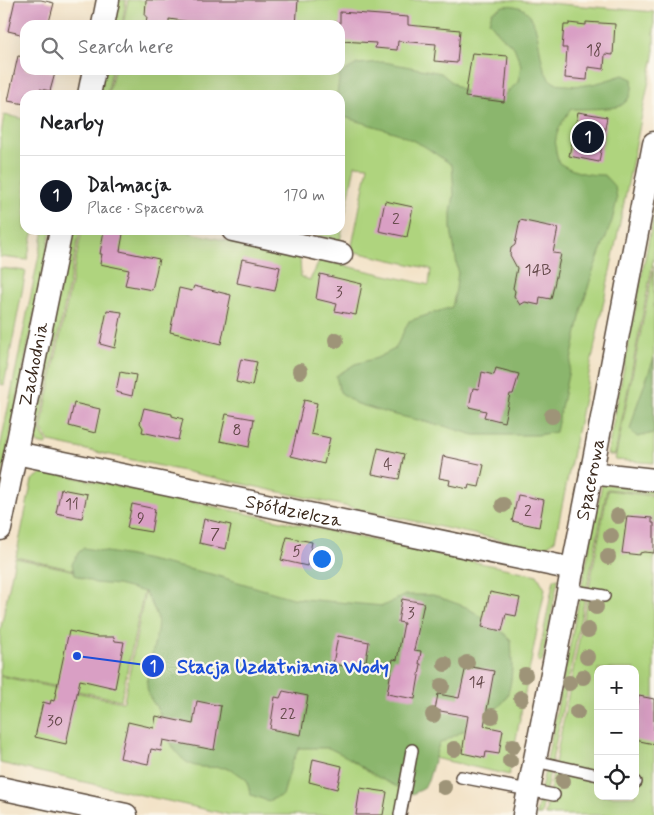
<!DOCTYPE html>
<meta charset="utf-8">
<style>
body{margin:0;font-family:Mynerve,sans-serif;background:#f6f6f6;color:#202124}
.controls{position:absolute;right:15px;bottom:15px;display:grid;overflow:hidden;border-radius:10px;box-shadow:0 5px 20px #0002}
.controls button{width:45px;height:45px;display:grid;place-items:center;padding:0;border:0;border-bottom:1px solid #e0e0e0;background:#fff;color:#202124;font:25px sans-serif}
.you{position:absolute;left:321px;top:558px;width:18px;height:18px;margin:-12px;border:4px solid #fff;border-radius:50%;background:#1a73e8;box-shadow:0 0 0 8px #1a73e833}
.badge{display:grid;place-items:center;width:32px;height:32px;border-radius:50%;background:#111827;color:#fff;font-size:16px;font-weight:700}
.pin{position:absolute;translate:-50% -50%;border:2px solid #fff;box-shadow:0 1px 5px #0006}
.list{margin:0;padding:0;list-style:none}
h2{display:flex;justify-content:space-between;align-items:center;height:65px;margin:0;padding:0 20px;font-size:21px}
h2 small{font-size:16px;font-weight:400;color:#757577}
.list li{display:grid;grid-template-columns:32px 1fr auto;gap:15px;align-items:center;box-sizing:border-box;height:80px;padding:0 20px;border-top:1px solid #e0e0e0}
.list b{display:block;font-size:19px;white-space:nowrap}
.list p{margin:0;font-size:16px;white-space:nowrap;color:#757577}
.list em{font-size:16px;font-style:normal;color:#757577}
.icon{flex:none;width:28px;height:28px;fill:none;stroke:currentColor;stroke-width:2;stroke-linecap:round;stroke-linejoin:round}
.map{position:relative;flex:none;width:654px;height:815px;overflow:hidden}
.search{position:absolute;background:#fff;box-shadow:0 5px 20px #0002;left:20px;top:20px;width:325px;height:55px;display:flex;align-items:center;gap:12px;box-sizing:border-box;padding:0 18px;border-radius:15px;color:#757577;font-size:19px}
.panel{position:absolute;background:#fff;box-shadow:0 5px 20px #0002;left:20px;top:90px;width:325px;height:145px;border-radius:15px}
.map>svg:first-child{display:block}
.green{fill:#afd47e;stroke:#757f4e;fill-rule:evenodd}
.forest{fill:#8bb66d;stroke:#637046}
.building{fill:#d99fc4}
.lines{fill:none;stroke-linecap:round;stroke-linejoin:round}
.lane-casing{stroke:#574638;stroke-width:14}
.street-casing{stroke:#574638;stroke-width:25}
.lane{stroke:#fff;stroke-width:11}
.street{stroke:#fff;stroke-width:22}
.tree{fill:#9e9478}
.labels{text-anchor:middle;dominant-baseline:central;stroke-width:4.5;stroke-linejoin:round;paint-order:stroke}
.number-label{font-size:16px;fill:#624748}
.street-label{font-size:19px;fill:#3b2a1e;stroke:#fbf7ec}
.leader{fill:none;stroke:#1d4ed8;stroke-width:2}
.callout-dot{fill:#1d4ed8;stroke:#fbf7ec;stroke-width:2}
.mark-label{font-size:15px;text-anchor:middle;font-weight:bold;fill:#fff}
.callout-label{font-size:20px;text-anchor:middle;font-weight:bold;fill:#1d4ed8;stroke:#fbf7ec;stroke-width:4.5;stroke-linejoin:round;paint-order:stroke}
</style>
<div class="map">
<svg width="654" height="815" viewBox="0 0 654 815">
<rect width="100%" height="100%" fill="#fbf7ec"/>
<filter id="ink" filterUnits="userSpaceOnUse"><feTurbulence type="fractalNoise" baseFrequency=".02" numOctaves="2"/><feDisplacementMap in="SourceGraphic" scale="10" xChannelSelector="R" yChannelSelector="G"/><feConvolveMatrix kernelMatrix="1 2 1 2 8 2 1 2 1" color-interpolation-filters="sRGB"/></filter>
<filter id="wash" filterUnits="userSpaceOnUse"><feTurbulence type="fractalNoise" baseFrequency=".0096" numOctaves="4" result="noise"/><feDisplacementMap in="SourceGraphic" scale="20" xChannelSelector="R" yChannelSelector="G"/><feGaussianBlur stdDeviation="1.12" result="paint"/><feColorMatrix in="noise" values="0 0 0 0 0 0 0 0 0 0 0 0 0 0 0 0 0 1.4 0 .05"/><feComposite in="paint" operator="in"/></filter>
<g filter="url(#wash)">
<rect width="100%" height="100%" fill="#f3e3c8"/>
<path class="green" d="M 113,0 L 126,0 L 122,25 L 108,25 Z
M 128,0 L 513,0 L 654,12 L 654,56 L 555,540 L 542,549 L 50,442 L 41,429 L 82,230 L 179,230 L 300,257 L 301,277 L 310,280 L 320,260 L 429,285 L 431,269 L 351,251 L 368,166 L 355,165 L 340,241 L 295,230 L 340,230 L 340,95 L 108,95 L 114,70 L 340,70 L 340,25 L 123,25 Z
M 100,70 L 112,70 L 107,95 L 95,95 Z
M 4,115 L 25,119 L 25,230 L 34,230 L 27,260 L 0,257 L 0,140 Z
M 654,212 L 654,257 L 615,455 L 607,455 Z
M 44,230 L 51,230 L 0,486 L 0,448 Z
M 72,230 L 80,230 L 39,429 L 48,443 L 46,445 C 37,443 31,442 30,431 Z
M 654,266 L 654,463 L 615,460 Z
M 0,268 L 26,271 L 4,385 L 0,384 Z
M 45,471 L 537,575 L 545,589 L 509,775 L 416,754 L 405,815 L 230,815 L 0,763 L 0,676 L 122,702 L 124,701 L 146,586 L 16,557 L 32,480 Z
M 602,484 L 654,487 L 654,494 L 607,489 L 541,815 L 536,815 Z
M 608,490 L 654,496 L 654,815 L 545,815 ZM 598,669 L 635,669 L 635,796 L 598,796 Z
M 15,558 L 145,586 L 121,700 L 0,675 L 0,632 Z
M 554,579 L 558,579 L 542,662 L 538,661 Z"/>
<path class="forest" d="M 503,6 C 506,6 511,5 514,6 C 548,9 532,73 555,83 C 558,85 563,85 567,85 C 587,88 604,81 623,75 L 632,79 C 634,89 630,101 620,106 C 613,109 580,109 571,109 C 557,129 551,140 559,163 C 574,172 586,175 604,175 L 615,187 L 617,200 L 612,221 L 593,271 L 582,308 L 556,432 L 537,435 L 474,435 L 444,426 L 387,413 L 355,403 L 340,392 L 336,376 L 355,364 L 377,358 L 395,349 L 409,321 L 452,307 L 456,289 L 458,271 L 451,229 L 451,213 L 454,195 L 452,165 L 424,146 L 397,133 L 341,116 L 340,95 L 337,95 L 337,93 L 340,74 L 357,64 L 384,62 L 441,73 L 460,89 L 482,101 L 499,100 L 518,82 L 521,65 L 514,47 L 501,36 L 489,21 L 492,12 Z
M 654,358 L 654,433 L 637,437 L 630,430 L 637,405 Z
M 84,548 L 130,556 L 211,574 L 292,598 L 383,606 L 405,595 L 433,595 L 466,607 L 496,626 L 511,640 C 512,658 514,681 506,698 C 497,714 456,735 439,744 L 428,781 L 423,789 L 412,794 L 379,778 L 347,757 L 329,748 L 299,748 L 292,763 L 283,795 L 268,801 L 251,795 L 246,779 C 240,775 232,769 225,768 C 212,766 196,770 185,761 C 171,749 166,735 161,718 C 158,703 147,702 147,684 C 147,664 161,631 157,616 C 154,608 149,599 145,592 L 117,585 L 95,583 L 75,575 L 72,564 L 79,552 Z"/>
<g id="blocks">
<path class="building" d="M 15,0 L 41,0 L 54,3 L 49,22 L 39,20 L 38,25 L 25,25 L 25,35 L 8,31 Z
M 146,0 L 298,0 L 296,25 L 271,25 L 241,21 L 241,25 L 212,25 L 169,19 L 169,25 L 146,25 L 147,16 L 145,16 Z
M 340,12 L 408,17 L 408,25 L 460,30 L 457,63 L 434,61 L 436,44 L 398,41 L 397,50 L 375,48 L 376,43 L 340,41 Z
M 586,22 L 615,24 L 613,55 L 605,54 L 604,69 L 588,67 L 587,80 L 565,78 L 567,48 L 562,48 L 564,25 L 569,25 L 569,23 L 586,25 Z
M 472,53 L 508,56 L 504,102 L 465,97 Z
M 18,56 L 25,57 L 25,70 L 43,70 L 55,73 L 50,91 L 40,89 L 39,95 L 25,95 L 25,104 L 8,101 Z
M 578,112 L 607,117 L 599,162 L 569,156 Z
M 385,201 L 413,207 L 407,237 L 379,231 Z
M 520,220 L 558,228 L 553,253 L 561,254 L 551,299 L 540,297 L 539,305 L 525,302 L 520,305 L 514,296 L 515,291 L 513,288 L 517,268 L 510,255 L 511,248 L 515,245 Z
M 104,230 L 123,234 L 120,251 L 159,259 L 152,290 L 125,285 L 129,270 L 100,264 L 102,254 L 100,254 Z
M 242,259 L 280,267 L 275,291 L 237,283 Z
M 320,274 L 362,284 L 356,315 L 335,311 L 337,304 L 316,299 Z
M 194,286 L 231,295 L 221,344 L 170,332 L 179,288 L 192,291 Z
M 107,310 L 122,312 L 115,348 L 100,344 Z
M 241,359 L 257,362 L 252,386 L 236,382 Z
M 496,368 L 519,374 L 513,394 L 510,394 L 504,422 L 484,417 L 486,411 L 469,407 L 473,388 L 479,389 L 482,372 L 494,375 Z
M 120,372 L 136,375 L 132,396 L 116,392 Z
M 304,400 L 317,403 L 311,434 L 330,438 L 324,464 L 291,456 Z
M 74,403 L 100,409 L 95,433 L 69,426 Z
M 144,408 L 172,414 L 172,416 L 183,419 L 178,440 L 142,432 L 143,428 L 140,423 Z
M 226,414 L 254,419 L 249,447 L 220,441 Z
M 378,448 L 404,454 L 399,479 L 372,474 Z
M 443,456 L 484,465 L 479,487 L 469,485 L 468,489 L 449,485 L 450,480 L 439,478 Z
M 61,489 L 87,494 L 82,518 L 56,513 Z
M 518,495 L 544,500 L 539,527 L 512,521 Z
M 132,504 L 155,509 L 151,532 L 127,528 Z
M 627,516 L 652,518 L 652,523 L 654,523 L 654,553 L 644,552 L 640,553 L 640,555 L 622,553 Z
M 204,519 L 231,525 L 226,549 L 199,543 Z
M 287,537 L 312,542 L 307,566 L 281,560 Z
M 490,592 L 520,598 L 516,616 L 506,614 L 502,631 L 482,627 Z
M 402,599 L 424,603 L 414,650 L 421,651 L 419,664 L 421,664 L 415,699 L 387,694 L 393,659 L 397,660 L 404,623 L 398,622 Z
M 69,631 L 97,637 L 114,637 L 115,641 L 124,642 L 115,688 L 80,680 L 66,744 L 35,737 L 43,702 L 50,704 L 51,700 L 54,701 Z
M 338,636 L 369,642 L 366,661 L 361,660 L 359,669 L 333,664 Z
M 466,666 L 494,671 L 484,726 L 503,730 L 499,754 L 486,752 L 485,758 L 462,753 L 468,716 L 435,710 L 438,694 L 459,698 Z
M 283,691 L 308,696 L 301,735 L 270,729 L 275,697 L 280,698 Z
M 639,696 L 654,699 L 654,744 L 635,740 L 635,714 Z
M 197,701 L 221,706 L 214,750 L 163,740 L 161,751 L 151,749 L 148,764 L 120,758 L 128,722 L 154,728 L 156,716 L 193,724 Z
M 313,759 L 342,766 L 337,789 L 309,782 Z
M 360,788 L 387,792 L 383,815 L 356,815 Z"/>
</g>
</g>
<g filter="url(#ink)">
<use href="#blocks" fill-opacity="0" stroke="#574638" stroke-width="1"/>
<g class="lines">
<defs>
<path id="lane" d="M 569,590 L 604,596
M 535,761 L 598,775
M 461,777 L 554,795
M 635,782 L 636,782
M 400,815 L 412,750"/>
<g id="street">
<path d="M 103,25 L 108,0"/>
<path d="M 89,95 L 94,70"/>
<path d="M 233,230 L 341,254"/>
<path id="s1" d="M 16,453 L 573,569"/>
<path d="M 591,473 L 654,480"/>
<path id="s2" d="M 0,529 L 61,230"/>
<path d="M 0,788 L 126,815"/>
<path id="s3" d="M 524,815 L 595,455 L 654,143"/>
</g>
</defs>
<use href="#lane" class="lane-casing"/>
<use href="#street" class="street-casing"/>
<use href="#lane" class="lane"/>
<use href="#street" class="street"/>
</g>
<g class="tree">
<circle cx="336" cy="340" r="8"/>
<circle cx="300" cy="371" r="8"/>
<circle cx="552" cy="416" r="8"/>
<circle cx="503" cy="505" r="8"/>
<circle cx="618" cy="516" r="8"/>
<circle cx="611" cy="536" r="8"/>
<circle cx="608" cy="557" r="8"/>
<circle cx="596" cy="607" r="8"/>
<circle cx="588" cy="630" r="8"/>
<circle cx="587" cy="657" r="8"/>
<circle cx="467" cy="663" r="8"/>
<circle cx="445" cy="664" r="8"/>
<circle cx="525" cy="675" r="8"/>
<circle cx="583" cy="677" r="8"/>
<circle cx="569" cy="683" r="8"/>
<circle cx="442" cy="686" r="8"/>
<circle cx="521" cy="698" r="8"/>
<circle cx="577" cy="712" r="8"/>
<circle cx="433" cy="715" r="8"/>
<circle cx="492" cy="716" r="8"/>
<circle cx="513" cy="746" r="8"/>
<circle cx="454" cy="749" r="8"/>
<circle cx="510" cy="761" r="8"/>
<circle cx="563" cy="781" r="8"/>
<circle cx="444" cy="787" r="8"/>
</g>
</g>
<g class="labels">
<g class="number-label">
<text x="594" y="50">18</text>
<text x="396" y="219">2</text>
<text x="538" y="270">14B</text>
<text x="339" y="292">3</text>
<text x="237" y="430">8</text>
<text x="388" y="464">4</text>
<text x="72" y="504">11</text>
<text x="528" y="511">2</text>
<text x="141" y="518">9</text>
<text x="215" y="534">7</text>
<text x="297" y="551">5</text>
<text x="411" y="613">3</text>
<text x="477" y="682">14</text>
<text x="288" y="714">22</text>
<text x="55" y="721">30</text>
</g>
<g class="street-label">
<text stroke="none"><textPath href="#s2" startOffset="168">Zachodnia</textPath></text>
<text stroke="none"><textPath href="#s3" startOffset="342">Spacerowa</textPath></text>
<text stroke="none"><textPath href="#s1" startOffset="284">Spółdzielcza</textPath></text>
</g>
</g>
<path class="leader" d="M77 656L153 666"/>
<g class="callout-dot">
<circle cx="77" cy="656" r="5"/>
<circle cx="153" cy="666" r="12"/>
</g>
<g class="mark-label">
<text x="153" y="671">1</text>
</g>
<g class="callout-label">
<text x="283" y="673">Stacja Uzdatniania Wody</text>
</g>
</svg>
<div class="controls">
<button>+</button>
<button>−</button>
<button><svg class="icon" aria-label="locate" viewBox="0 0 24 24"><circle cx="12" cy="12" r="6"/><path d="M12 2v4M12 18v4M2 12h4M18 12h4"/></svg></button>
</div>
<div class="you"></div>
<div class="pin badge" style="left:588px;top:137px">1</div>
<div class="search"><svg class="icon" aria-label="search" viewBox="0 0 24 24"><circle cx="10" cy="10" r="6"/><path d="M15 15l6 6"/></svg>Search here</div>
<section class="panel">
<h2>Nearby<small></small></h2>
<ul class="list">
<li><span class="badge">1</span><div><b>Dalmacja</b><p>Place · Spacerowa</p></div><em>170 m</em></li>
</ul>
</section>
</div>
